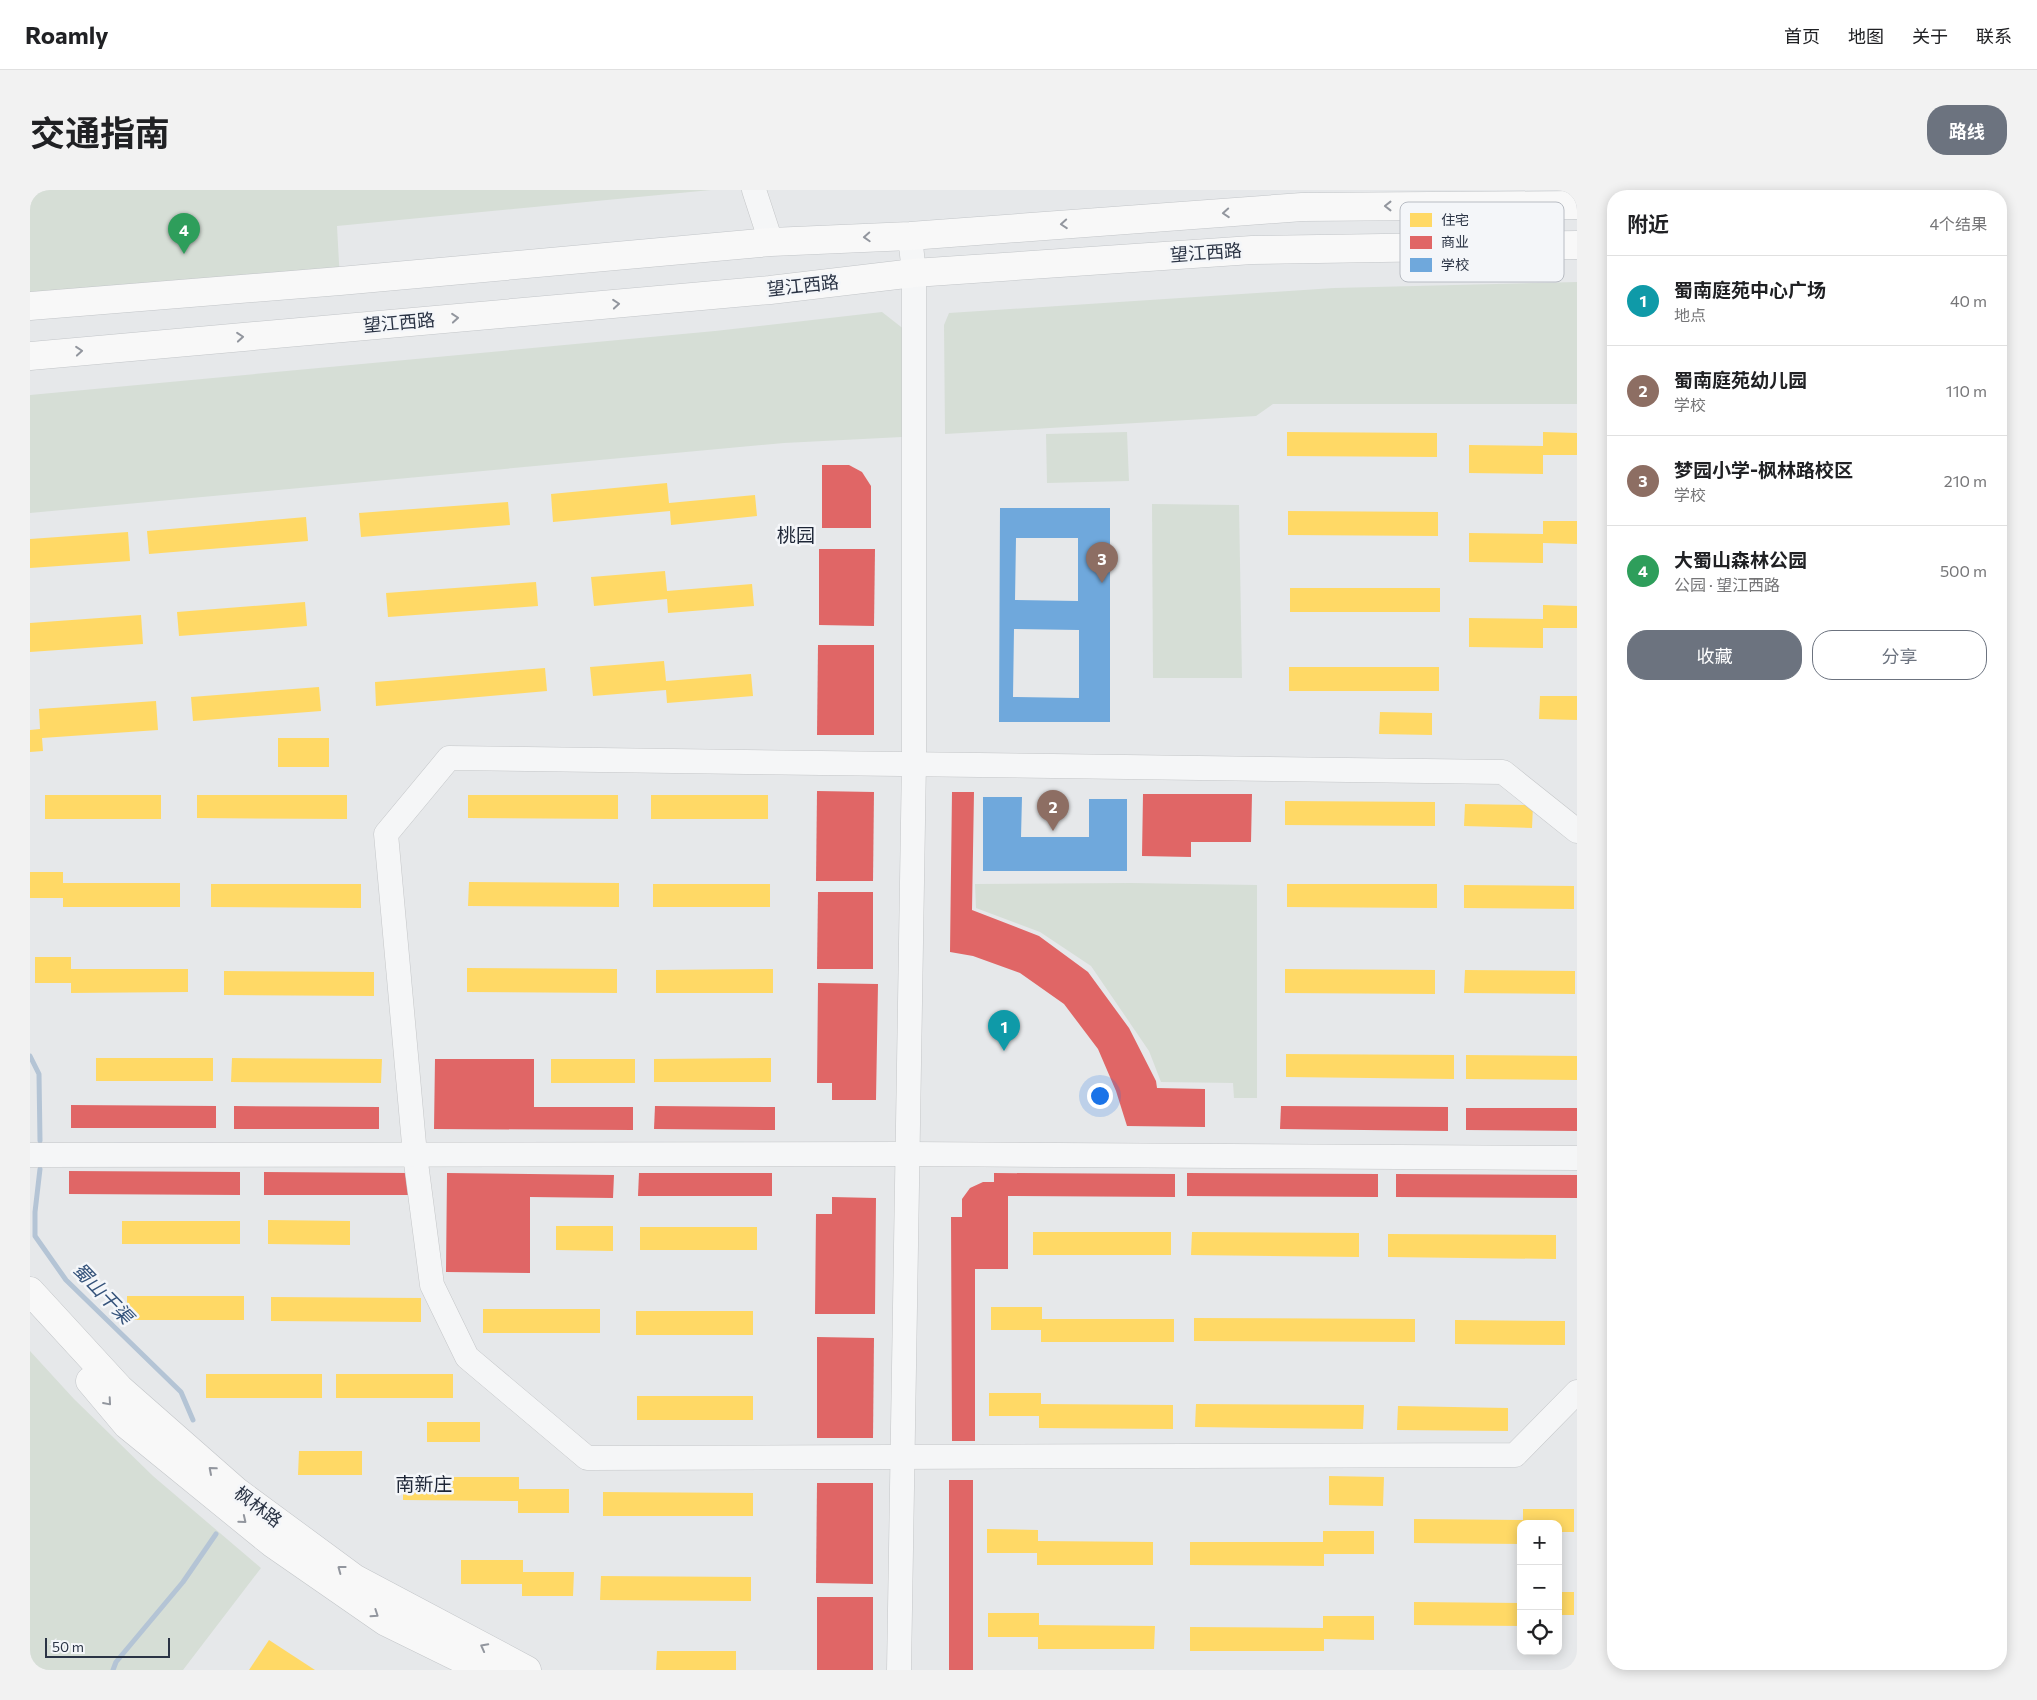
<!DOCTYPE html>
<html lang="zh">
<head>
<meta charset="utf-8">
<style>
	body { margin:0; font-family:Commissioner,"Noto Sans SC",sans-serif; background:#f2f2f2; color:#202124 }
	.controls { position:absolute; right:15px; bottom:15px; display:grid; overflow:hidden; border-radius:10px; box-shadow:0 2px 12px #0003 }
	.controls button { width:45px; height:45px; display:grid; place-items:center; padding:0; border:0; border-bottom:1px solid #e0e0e0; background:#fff; color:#202124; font:25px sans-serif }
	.scale { position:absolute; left:15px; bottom:12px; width:125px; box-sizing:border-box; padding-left:5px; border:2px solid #2b3445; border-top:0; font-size:14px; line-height:18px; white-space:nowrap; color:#2b3445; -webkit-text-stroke:4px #f4f6f9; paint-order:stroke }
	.you { position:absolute; left:1069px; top:905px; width:18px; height:18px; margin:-12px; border:4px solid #fff; border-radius:50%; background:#1a73e8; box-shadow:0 0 0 8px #1a73e833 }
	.badge { display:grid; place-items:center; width:32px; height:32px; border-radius:50%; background:#6c737f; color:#fff; font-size:16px; font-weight:700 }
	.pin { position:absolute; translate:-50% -41px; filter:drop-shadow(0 1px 2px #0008) }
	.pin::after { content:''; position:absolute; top:26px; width:18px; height:15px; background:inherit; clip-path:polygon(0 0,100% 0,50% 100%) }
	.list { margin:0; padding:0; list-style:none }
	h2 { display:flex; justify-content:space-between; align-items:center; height:65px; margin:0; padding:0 20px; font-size:21px }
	h2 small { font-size:16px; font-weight:400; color:#757577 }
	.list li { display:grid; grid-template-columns:32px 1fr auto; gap:15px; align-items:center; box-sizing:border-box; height:90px; padding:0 20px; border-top:1px solid #e0e0e0 }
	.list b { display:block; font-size:19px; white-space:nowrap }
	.list p { margin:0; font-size:16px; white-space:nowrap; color:#757577 }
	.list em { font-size:16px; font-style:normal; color:#757577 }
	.actions { display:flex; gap:10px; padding:15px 20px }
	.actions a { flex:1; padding:11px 0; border:1px solid #6c737f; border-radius:20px; text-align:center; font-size:18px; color:#6c737f }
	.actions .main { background:#6c737f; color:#fff }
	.icon { flex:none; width:28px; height:28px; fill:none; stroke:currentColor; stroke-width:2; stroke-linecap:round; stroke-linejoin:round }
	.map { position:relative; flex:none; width:1547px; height:1480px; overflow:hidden; border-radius:20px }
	header { display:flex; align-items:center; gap:30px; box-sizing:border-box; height:70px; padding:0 25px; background:#fff; border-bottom:1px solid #e0e0e0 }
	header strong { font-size:24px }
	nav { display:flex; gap:28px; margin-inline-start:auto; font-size:18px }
	.intro { display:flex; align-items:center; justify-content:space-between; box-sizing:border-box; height:120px; padding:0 30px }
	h1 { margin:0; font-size:35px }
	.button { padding:12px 22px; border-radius:20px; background:#6c737f; color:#fff; font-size:18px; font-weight:700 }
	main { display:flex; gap:30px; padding:0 30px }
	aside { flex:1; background:#fff; border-radius:20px; box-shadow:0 2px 12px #0003 }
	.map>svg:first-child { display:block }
	.green { fill:#d6ded6 }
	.homes { fill:#ffd966 }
	.shops { fill:#e06666 }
	.schools { fill:#6fa8dc; fill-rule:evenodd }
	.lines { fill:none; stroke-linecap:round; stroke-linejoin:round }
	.stream { stroke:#b4c4d5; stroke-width:5 }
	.minor-casing { stroke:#c4c6c8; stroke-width:25 }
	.major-casing { stroke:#c2c5c8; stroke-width:29 }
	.minor { stroke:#f5f6f7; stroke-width:24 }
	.major { stroke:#f8f8f8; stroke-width:28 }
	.oneway { stroke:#92969e }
	.labels { text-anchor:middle; stroke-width:5; stroke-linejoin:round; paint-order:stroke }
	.street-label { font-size:18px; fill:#2b3445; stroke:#f4f6f9 }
	.neighbourhood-label { font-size:19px; fill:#1d2536; stroke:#f4f6f9 }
	.water-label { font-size:19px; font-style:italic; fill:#34527a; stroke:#f4f6f9 }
	.key { fill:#f4f6f9; stroke:#b8bcc3; stroke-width:1 }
	.key-label { font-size:14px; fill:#2b3445 }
</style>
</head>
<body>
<header>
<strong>Roamly</strong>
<nav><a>首页</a><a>地图</a><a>关于</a><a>联系</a></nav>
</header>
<div class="intro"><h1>交通指南</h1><a class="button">路线</a></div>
<main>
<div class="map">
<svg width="1547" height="1480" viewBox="0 0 1547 1480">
	<rect width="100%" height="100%" fill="#e6e8ea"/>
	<g class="green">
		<polygon points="0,0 681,0 307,36 310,91 0,116"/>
		<polygon points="1547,92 1547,214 1243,214 1226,226 915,244 914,135 919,123 1304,98"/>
		<polygon points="852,122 875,140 872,247 754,253 0,323 0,205 685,141"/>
		<polygon points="1097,242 1099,291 1017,293 1016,244"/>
		<polygon points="1122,314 1209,315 1212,488 1123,488"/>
		<polygon points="1101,693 1227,695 1227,908 1204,908 1203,893 1131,892 1119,861 1061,776 1010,742 946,718 945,694"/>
		<polygon points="0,1161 44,1209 123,1286 231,1378 153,1480 0,1480"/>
	</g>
	<g class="homes">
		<polygon points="1257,242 1407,243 1407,267 1257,266"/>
		<polygon points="1513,242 1547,243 1547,265 1513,265 1513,284 1439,283 1439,255 1513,256"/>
		<polygon points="637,293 639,313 725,305 727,326 641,335 640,321 523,332 521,304"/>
		<polygon points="478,312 480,335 331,347 329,323"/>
		<polygon points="1258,321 1408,322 1408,346 1258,345"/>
		<polygon points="276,327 278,351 119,364 117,341"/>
		<polygon points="1513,331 1547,331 1547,354 1513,353 1513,373 1439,372 1439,343 1513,344"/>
		<polygon points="98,342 100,371 0,378 0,349"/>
		<polygon points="635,381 637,401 722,394 724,416 638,423 637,409 564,416 561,387"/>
		<polygon points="506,392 508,416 358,427 356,403"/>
		<rect x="1260" y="398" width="150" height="24"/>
		<polygon points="275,412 277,436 149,446 147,422"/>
		<polygon points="1513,415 1547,416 1547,438 1513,438 1513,458 1439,457 1439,428 1513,429"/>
		<polygon points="111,425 113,454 0,462 0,433"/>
		<polygon points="634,471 636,491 721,484 723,506 637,513 636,500 563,506 560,477"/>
		<rect x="1259" y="477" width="150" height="24"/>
		<polygon points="515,478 517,501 346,516 345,492"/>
		<polygon points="289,497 291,521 163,531 161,507"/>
		<polygon points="1510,506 1547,506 1547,530 1509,529"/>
		<polygon points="126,511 128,540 12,548 13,561 0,562 0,540 10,539 9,519"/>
		<polygon points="1350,522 1402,523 1402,545 1349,544"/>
		<rect x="248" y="548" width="51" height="29"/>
		<rect x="15" y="605" width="116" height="24"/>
		<polygon points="167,605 317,605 317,629 167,628"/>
		<polygon points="438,605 588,605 588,629 438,628"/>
		<rect x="621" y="605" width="117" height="24"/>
		<polygon points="1255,611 1405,612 1405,636 1255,635"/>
		<polygon points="1435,614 1503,615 1502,638 1434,636"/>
		<polygon points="0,682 33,682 33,693 150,693 150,717 33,717 33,708 0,708"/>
		<polygon points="439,692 589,693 589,717 438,716"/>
		<polygon points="181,694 331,694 331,718 181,717"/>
		<rect x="623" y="694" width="117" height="23"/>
		<polygon points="1257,694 1407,694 1407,718 1257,717"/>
		<polygon points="1434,695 1544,696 1544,719 1434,718"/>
		<polygon points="5,767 41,767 41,779 158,779 158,802 41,803 41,793 5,793"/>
		<polygon points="437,778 587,779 587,803 437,802"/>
		<polygon points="743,779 743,803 626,803 626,780"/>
		<polygon points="1255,779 1405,780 1405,804 1255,803"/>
		<polygon points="1435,780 1545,781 1545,804 1434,803"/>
		<polygon points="194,781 344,782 344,806 194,805"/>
		<polygon points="1256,864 1424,865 1424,889 1256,887"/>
		<polygon points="1436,865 1547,866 1547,890 1436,889"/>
		<rect x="66" y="868" width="117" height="23"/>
		<polygon points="202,868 352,869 351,893 201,892"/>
		<polygon points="741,868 741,892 624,892 624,869"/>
		<rect x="521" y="869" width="84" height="24"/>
		<polygon points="238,1030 320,1031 320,1055 238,1054"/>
		<rect x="92" y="1031" width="118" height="23"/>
		<polygon points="526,1036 583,1036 583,1061 526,1060"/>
		<rect x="610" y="1037" width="117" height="23"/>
		<rect x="1003" y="1042" width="138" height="23"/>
		<polygon points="1162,1042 1329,1043 1329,1067 1161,1065"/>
		<polygon points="1358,1044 1526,1045 1526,1069 1358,1067"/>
		<rect x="97" y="1106" width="117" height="24"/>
		<polygon points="241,1107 391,1108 391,1132 241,1131"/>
		<polygon points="961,1117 1012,1117 1012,1129 1144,1129 1144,1152 1011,1152 1011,1140 961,1140"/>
		<rect x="453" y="1119" width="117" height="24"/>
		<rect x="606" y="1121" width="117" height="24"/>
		<polygon points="1164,1128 1385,1129 1385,1152 1164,1151"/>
		<polygon points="1425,1130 1535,1131 1535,1155 1425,1154"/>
		<rect x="176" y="1184" width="116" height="24"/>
		<rect x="306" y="1184" width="117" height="24"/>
		<polygon points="959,1203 1011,1203 1011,1214 1143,1215 1143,1239 1009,1238 1009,1226 959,1226"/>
		<rect x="607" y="1206" width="116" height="24"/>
		<polygon points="1166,1214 1334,1215 1333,1239 1165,1237"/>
		<polygon points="1368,1216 1478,1218 1478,1241 1367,1240"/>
		<rect x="397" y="1232" width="53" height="20"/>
		<polygon points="269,1261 332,1261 332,1285 268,1285"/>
		<polygon points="1299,1286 1354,1287 1353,1316 1299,1315"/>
		<polygon points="373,1287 489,1287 489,1299 539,1299 539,1323 488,1323 488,1311 373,1310"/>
		<polygon points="573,1302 723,1303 723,1326 573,1326"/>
		<polygon points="1493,1319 1544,1319 1544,1342 1528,1342 1528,1334 1491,1334 1491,1354 1384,1353 1384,1329 1493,1330"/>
		<polygon points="957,1339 1008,1340 1008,1351 1123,1352 1123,1375 1007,1375 1007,1363 957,1363"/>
		<polygon points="1293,1341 1344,1341 1344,1364 1294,1364 1294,1376 1160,1375 1160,1352 1293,1352"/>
		<polygon points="431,1370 493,1370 493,1382 544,1382 543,1406 492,1406 492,1394 431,1394"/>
		<polygon points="571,1386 721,1387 721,1411 570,1410"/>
		<rect x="1528" y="1402" width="16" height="23"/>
		<polygon points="1384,1412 1491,1413 1491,1436 1384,1435"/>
		<polygon points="958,1423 1009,1423 1009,1435 1125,1436 1124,1459 1008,1459 1008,1447 958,1447"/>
		<polygon points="1293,1426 1344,1426 1344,1450 1294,1449 1294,1461 1160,1461 1160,1437 1293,1438"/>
		<polygon points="239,1450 285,1480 219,1480"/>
		<polygon points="627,1461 706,1461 706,1480 626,1480"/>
	</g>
	<g class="shops">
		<polygon points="792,275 819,275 832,282 841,296 841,338 792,338"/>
		<polygon points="789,359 845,359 844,436 789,435"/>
		<polygon points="788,455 844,455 844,545 787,545"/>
		<polygon points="787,601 844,602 843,691 786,691"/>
		<polygon points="922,602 944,602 942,720 1009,746 1058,782 1099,838 1126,891 1127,898 1175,899 1175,937 1097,936 1086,901 1068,859 1034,814 990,783 943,766 920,762"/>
		<polygon points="1113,604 1222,604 1221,652 1161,652 1161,667 1112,666"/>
		<polygon points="788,702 843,702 843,779 787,779"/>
		<polygon points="788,793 848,794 846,910 802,910 802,893 787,893"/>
		<polygon points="405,869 504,869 504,917 603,917 603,940 404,939"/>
		<polygon points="41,915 186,916 186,938 41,938"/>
		<polygon points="204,916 349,917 349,939 204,939"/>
		<polygon points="625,916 745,917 745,940 624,939"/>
		<polygon points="1251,916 1418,917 1418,941 1250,939"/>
		<polygon points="1436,918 1547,918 1547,941 1436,940"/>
		<polygon points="39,981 210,982 210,1005 39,1004"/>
		<polygon points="234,982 379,983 379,1005 234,1005"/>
		<polygon points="417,983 584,985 583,1008 500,1007 500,1083 416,1082"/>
		<polygon points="609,983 742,983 742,1006 608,1006"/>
		<polygon points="964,983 1145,984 1145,1007 978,1006 978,1079 945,1079 945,1251 922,1251 921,1027 932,1027 932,1009 940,998 953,992 964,992"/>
		<polygon points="1157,983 1348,984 1348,1007 1157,1006"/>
		<polygon points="1366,984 1547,985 1547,1008 1366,1007"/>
		<polygon points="802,1007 846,1008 845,1124 785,1124 786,1024 802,1024"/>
		<polygon points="787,1147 844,1148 843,1248 787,1248"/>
		<rect x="919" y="1290" width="24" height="190"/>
		<polygon points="787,1293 843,1293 843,1394 786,1393"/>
		<rect x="787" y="1407" width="56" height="73"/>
	</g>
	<g class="schools">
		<path d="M970,318H1080V532H969ZM986,348H1048V411L985,410ZM984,439L1049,440V508L983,507Z"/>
		<polygon points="953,607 992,607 991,647 1059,647 1059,609 1097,609 1097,681 953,681"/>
	</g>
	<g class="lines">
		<g class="stream">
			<polyline points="0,866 9,884 10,951"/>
			<polyline points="10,979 5,1022 5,1046 36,1090 151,1202 163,1230"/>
			<polyline points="83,1480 86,1472 153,1392 186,1344"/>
		</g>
		<g class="minor-casing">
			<g id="minor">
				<polyline points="724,0 741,52"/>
				<polyline points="1547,641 1473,582 419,568 356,644 385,965 402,1095 437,1167 557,1268 1485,1265 1547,1202"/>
				<polyline points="0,965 879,964 1547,968"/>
				<polyline points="869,1480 884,571 884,83 880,46"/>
			</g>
		</g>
		<g class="major-casing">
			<g id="major">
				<polyline points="0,116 310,91 741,52 880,46 1272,17 1547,15"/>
				<polyline points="0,166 740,100 884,83 1222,60 1547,55"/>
				<polyline points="0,1101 90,1199 206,1301 324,1388 497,1480"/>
				<polyline points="60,1191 97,1235 242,1353 356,1432 454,1480"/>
			</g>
		</g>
		<use href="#minor" class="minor"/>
		<use href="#major" class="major"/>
	</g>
	<defs><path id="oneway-chevron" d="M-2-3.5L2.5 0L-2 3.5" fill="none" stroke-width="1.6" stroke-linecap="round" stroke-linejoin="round" transform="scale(1.25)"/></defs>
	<g class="oneway">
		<use href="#oneway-chevron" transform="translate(1358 16) rotate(180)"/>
		<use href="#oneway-chevron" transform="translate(1196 23) rotate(176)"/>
		<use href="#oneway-chevron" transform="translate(1034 34) rotate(176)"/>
		<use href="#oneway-chevron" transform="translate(837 47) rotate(177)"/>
		<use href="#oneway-chevron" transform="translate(586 114) rotate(-5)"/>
		<use href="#oneway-chevron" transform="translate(425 128) rotate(-5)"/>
		<use href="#oneway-chevron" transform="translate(210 147) rotate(-5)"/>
		<use href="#oneway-chevron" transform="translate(49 161) rotate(-5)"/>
		<use href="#oneway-chevron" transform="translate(78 1212) rotate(49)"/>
		<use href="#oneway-chevron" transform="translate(182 1280) rotate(-139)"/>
		<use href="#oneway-chevron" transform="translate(213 1330) rotate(39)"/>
		<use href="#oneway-chevron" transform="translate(311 1379) rotate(-143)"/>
		<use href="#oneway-chevron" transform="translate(345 1424) rotate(34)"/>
		<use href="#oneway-chevron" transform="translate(454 1457) rotate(-152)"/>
	</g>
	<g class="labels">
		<g class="street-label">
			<text transform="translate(1176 63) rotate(-4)" y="6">望江西路</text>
			<text transform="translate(773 96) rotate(-6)" y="6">望江西路</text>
			<text transform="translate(369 133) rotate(-5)" y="6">望江西路</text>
			<text transform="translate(228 1317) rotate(37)" y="6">枫林路</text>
		</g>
		<g class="neighbourhood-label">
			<text x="766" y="352">桃园</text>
			<text x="394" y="1301">南新庄</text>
		</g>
		<g class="water-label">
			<text transform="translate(73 1103) rotate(46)" y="7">蜀山干渠</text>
		</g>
	</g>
	<rect x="1370" y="12" width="164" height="80" rx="8" class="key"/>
	<rect x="1380" y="23" width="22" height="14" fill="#ffd966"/>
	<rect x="1380" y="46" width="22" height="13" fill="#e06666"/>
	<rect x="1380" y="68" width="22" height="14" fill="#6fa8dc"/>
	<g class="key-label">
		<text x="1411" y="35">住宅</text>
		<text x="1411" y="57">商业</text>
		<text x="1411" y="80">学校</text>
	</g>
</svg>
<div class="controls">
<button>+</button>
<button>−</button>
<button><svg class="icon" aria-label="locate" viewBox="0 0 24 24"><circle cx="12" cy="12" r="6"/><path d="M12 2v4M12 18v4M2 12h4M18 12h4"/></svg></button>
</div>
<div class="scale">50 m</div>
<div class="you"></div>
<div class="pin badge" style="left:974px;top:861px;background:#0f9aa8">1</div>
<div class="pin badge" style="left:1023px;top:641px;background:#8d6e63">2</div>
<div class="pin badge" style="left:1072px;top:393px;background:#8d6e63">3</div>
<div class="pin badge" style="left:154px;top:64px;background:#2e9e5b">4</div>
</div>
<aside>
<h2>附近<small>4个结果</small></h2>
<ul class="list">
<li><span class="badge" style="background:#0f9aa8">1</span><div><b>蜀南庭苑中心广场</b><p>地点</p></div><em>40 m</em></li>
<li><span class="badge" style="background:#8d6e63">2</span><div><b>蜀南庭苑幼儿园</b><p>学校</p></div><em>110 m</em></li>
<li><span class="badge" style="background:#8d6e63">3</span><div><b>梦园小学-枫林路校区</b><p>学校</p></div><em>210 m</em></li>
<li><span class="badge" style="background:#2e9e5b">4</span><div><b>大蜀山森林公园</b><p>公园 · 望江西路</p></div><em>500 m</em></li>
</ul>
<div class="actions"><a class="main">收藏</a><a>分享</a></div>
</aside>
</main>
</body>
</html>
